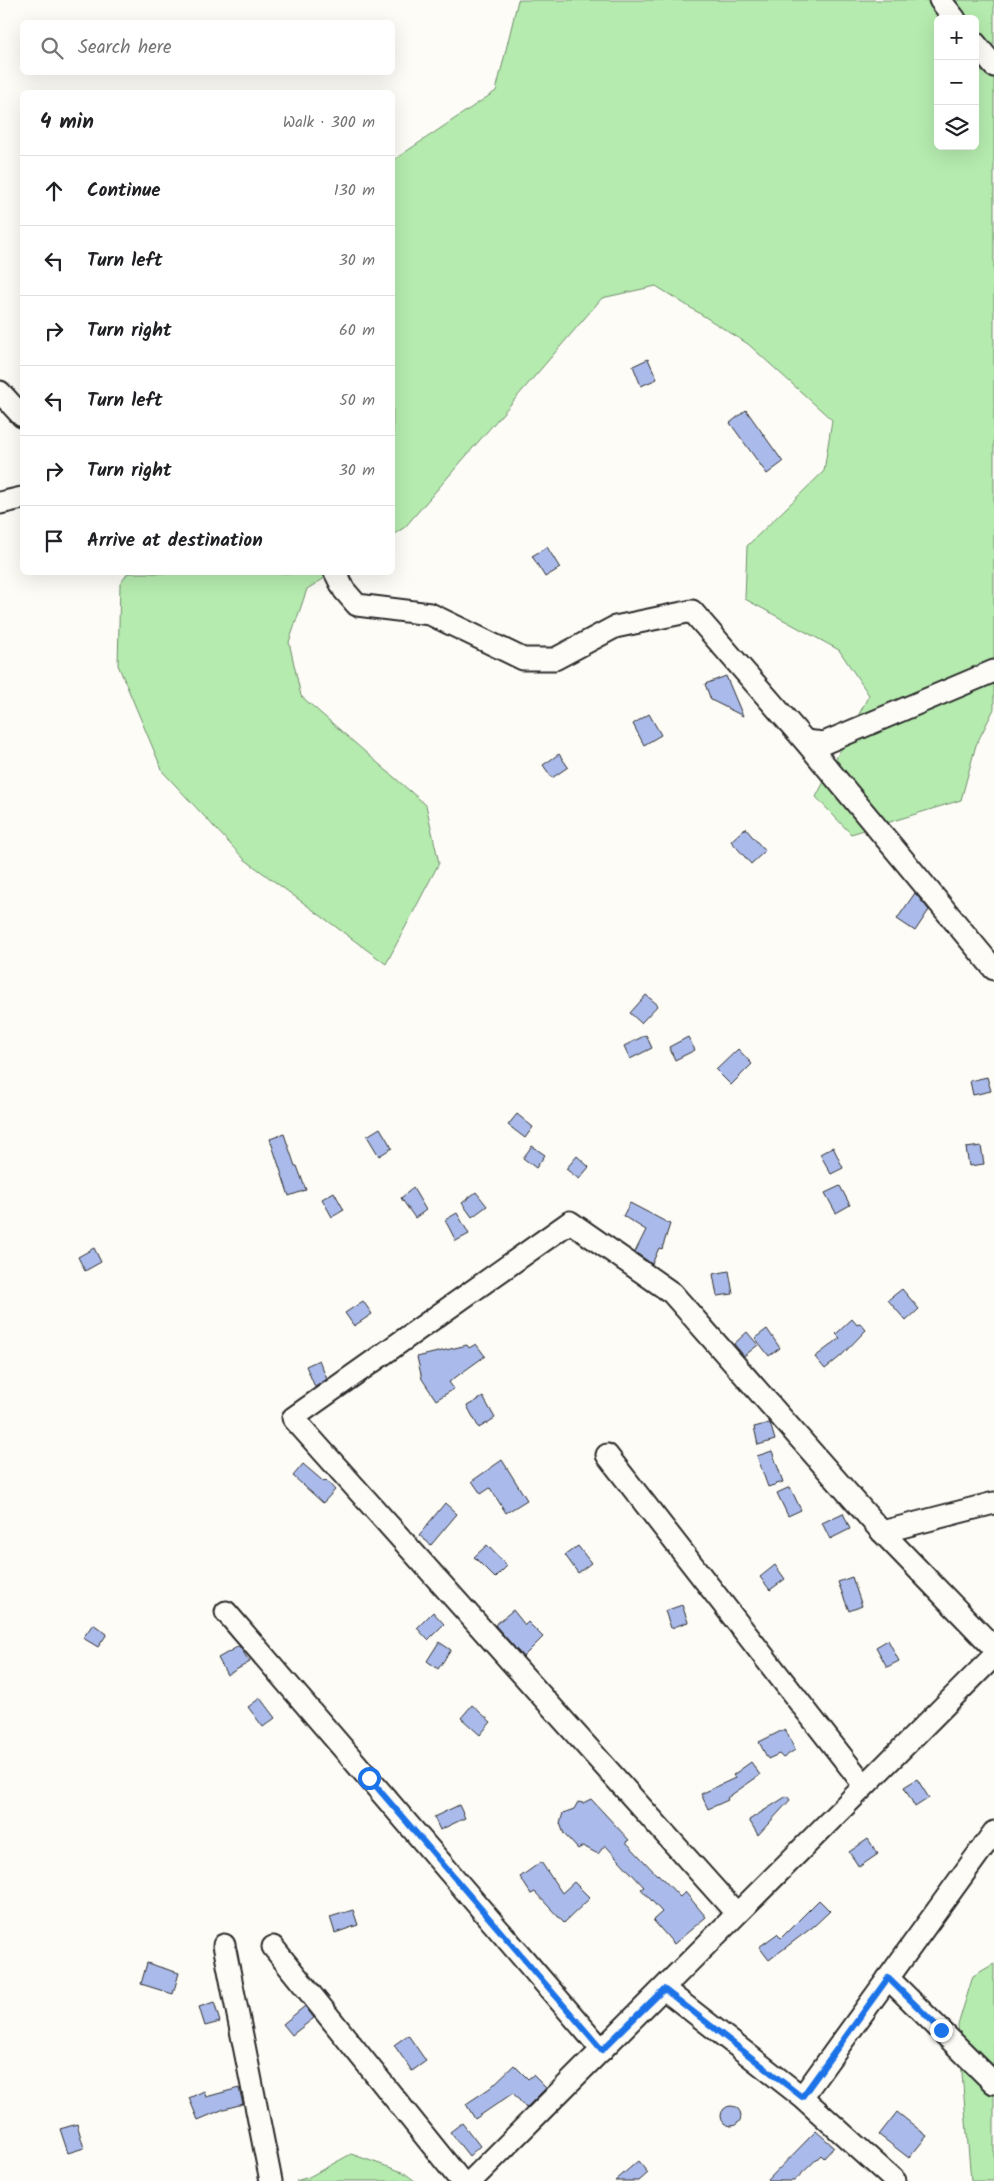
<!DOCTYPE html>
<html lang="en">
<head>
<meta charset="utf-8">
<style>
	body { margin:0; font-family:Kalam,sans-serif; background:#f2f2f2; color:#202124 }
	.controls { position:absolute; right:15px; top:15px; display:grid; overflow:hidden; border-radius:8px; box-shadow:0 5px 20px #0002 }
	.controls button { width:45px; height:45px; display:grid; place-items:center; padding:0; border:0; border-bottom:1px solid #e0e0e0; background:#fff; color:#202124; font:25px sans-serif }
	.stop { position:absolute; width:15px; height:15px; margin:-11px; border:4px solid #1a73e8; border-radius:50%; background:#fff }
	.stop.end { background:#1a73e8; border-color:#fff; box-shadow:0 1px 5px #0008 }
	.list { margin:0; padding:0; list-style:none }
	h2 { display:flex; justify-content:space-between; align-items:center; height:65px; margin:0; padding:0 20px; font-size:21px }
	h2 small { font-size:16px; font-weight:400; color:#757577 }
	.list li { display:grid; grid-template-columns:32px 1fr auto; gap:15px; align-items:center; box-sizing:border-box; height:70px; padding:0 20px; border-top:1px solid #e0e0e0 }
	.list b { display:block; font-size:19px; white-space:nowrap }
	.list em { font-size:16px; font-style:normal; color:#757577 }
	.icon { flex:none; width:28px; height:28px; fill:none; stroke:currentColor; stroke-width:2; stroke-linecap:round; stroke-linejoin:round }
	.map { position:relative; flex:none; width:994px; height:2181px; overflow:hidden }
	.search { position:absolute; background:#fff; box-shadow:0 5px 20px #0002; left:20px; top:20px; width:375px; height:55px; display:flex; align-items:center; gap:12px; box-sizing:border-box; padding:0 18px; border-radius:8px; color:#757577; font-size:19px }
	.panel { position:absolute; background:#fff; box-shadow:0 5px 20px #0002; left:20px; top:90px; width:375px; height:485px; border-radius:8px }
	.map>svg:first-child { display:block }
	.green { fill:#b5ebae; stroke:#708b6c; fill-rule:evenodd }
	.building { fill:#aabbeb; stroke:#2b2b2b }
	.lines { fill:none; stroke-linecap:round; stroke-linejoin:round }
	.minor-casing { stroke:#2b2b2b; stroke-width:25 }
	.minor { stroke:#fdfcf7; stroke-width:21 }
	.route { stroke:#1a73e8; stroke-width:6 }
</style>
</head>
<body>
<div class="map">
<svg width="994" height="2181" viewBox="0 0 994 2181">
	<rect width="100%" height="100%" fill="#fdfcf7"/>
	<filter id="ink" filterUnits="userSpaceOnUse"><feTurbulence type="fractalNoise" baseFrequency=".02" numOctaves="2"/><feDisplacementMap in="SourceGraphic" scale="10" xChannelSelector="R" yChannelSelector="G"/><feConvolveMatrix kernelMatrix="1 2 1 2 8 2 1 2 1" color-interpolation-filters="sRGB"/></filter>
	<g filter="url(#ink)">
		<g class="green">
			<path d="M518,0H994V709L976,745L961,800L851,834L816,797L869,695L839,650L745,599L747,546L824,471L832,420L748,344L656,286L602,298L405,527L393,535L392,161L496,91ZM938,19H975V146H938Z"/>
			<polygon points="128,573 333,573 307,589 289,642 301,696 426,805 439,863 386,964 244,859 163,772 118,665 120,584"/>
			<polygon points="994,1964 994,2181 971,2181 958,2025 973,1976"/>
			<polygon points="351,2154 403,2172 415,2181 296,2181 309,2177"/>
		</g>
		<g class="building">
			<polygon points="648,359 657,379 641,386 633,366"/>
			<polygon points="746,410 783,462 767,474 730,423"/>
			<polygon points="547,547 560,568 545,577 532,556"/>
			<polygon points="726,676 743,716 711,700 705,684"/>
			<polygon points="649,714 661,735 644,745 633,724"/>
			<polygon points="559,754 568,767 552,778 543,765"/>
			<polygon points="745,828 765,851 751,864 731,841"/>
			<polygon points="915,893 929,910 915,931 897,919"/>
			<polygon points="646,995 658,1005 641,1023 630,1013"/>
			<polygon points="646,1035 652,1048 630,1059 624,1046"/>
			<polygon points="688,1037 695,1050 675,1060 669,1047"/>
			<polygon points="738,1049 752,1064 731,1085 716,1070"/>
			<polygon points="987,1077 991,1091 973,1095 970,1081"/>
			<polygon points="517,1114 533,1127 525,1138 508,1125"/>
			<polygon points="380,1128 392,1148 379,1156 367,1136"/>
			<polygon points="284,1134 295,1166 297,1166 306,1190 289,1196 270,1139"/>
			<polygon points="532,1146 545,1155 536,1168 523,1158"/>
			<polygon points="981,1146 984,1164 969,1166 966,1148"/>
			<polygon points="833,1147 843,1168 831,1174 820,1154"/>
			<polygon points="577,1156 589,1167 579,1179 566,1169"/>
			<polygon points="840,1186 850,1205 836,1213 825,1193"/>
			<polygon points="413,1188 426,1210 415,1218 401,1198"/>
			<polygon points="334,1192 344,1210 332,1217 322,1199"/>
			<polygon points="476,1192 487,1206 472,1217 462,1203"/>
			<polygon points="630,1203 670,1224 662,1249 659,1248 652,1264 635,1252 646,1230 623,1216"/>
			<polygon points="457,1213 469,1234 456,1241 445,1220"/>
			<polygon points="94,1248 101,1262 85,1271 78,1257"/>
			<polygon points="729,1271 733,1294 717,1296 713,1274"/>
			<polygon points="902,1289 919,1309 906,1321 888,1300"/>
			<polygon points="363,1301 372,1314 354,1326 345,1313"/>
			<polygon points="852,1319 857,1325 860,1323 866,1330 841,1356 825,1369 815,1357 840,1338 836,1334"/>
			<polygon points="767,1329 780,1348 769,1356 755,1338"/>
			<polygon points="747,1332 758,1345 744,1356 734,1344"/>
			<polygon points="476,1344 485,1356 449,1382 454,1389 436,1400 422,1379 417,1357 467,1345 469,1348"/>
			<polygon points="319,1360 327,1379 315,1387 306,1366"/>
			<polygon points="483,1397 495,1418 479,1428 467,1406"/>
			<polygon points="770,1423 775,1440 758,1445 754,1427"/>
			<polygon points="772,1451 783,1482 768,1487 757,1456"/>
			<polygon points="502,1460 527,1500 506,1513 490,1488 481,1494 472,1481"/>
			<polygon points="303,1464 324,1482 326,1480 335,1490 323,1503 293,1476"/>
			<polygon points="790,1487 801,1510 788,1516 777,1493"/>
			<polygon points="445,1503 457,1514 431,1545 419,1535"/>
			<polygon points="843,1513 850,1529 830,1539 822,1523"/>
			<polygon points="487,1545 507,1566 495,1578 474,1557"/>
			<polygon points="578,1546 591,1563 578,1573 565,1555"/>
			<polygon points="775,1565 785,1579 770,1590 760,1577"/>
			<polygon points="852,1577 862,1606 849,1611 838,1582"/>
			<polygon points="682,1605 688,1622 671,1628 665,1611"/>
			<polygon points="513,1610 525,1625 528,1622 543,1637 523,1657 495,1625"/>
			<polygon points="433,1612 444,1624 428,1640 417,1628"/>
			<polygon points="93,1624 107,1634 98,1647 83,1638"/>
			<polygon points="888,1640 899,1661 887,1667 876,1647"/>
			<polygon points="439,1642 451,1650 438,1669 427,1661"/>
			<polygon points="239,1646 250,1662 227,1675 218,1658"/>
			<polygon points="260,1698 275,1718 263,1727 248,1707"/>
			<polygon points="472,1705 491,1722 480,1735 461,1718"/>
			<polygon points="785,1729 795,1750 783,1758 779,1754 768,1759 759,1742"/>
			<polygon points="751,1762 760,1775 727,1798 728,1800 708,1809 701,1794 735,1778 733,1775"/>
			<polygon points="917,1779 929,1798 915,1807 904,1787"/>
			<polygon points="787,1796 790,1800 758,1835 749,1820"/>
			<polygon points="591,1799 629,1840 626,1842 657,1875 658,1874 680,1897 685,1892 706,1917 674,1944 653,1920 662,1912 641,1889 644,1887 605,1845 598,1854 583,1846 578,1849 564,1834 560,1823 563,1813 574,1809 578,1802 583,1803"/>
			<polygon points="459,1805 465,1818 440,1830 434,1817"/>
			<polygon points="868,1839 878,1854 859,1867 849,1852"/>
			<polygon points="541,1862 562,1893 574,1882 590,1898 564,1923 535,1892 531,1894 520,1877"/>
			<polygon points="819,1900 830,1911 814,1926 769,1960 759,1947 777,1934 781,1938"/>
			<polygon points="353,1910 358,1925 335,1933 330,1917"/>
			<polygon points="147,1963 179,1973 173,1994 141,1984"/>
			<polygon points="214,2002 220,2022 205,2026 199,2007"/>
			<polygon points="305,2006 314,2018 292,2035 283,2024"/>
			<polygon points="408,2035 426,2061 412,2071 394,2045"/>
			<polygon points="514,2065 528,2079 533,2075 546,2088 526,2108 513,2093 475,2119 466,2104 490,2088"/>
			<polygon points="239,2088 243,2104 224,2109 198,2120 189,2098 204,2091 206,2097"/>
			<circle cx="731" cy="2116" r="10"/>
			<polygon points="897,2112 927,2136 909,2158 879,2135"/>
			<polygon points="462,2123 480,2146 469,2156 450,2132"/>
			<polygon points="77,2124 84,2148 68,2153 60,2129"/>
			<polygon points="816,2131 834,2147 824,2158 821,2155 794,2181 767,2181"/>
			<polygon points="638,2161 648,2173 639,2181 615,2181"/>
		</g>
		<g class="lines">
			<g class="minor-casing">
				<g id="minor">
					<polyline points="940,0 955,19"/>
					<polyline points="975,43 994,66"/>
					<polyline points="0,392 22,416"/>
					<polyline points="0,503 22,498"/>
					<polyline points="335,572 344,590 357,605 430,614 523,659 555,659 615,627 692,611 805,741 994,969"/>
					<polyline points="805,741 824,743 994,671"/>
					<polyline points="607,1455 864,1785"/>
					<polyline points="882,1532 994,1503"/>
					<polyline points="226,1612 602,2050"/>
					<polyline points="736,1913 293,1418 570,1222 672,1293 882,1532 994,1648"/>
					<polyline points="224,1945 271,2181"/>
					<polyline points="273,1947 461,2181"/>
					<polyline points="888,1978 994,2083"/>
					<polyline points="664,1989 802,2097 895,2181"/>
					<polyline points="802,2097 994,1832"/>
					<path d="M471,2181C646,2007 819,1831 994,1656"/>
				</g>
			</g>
			<use href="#minor" class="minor"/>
		</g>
	</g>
	<g class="lines" filter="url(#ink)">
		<polyline class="route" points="369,1778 602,2050 664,1989 802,2097 888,1978 941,2030"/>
	</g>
</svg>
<div class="controls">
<button>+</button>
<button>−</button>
<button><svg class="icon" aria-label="layers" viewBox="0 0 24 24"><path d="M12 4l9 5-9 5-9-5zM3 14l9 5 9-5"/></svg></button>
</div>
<div class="stop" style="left:369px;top:1778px"></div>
<div class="stop end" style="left:941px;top:2030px"></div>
<div class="search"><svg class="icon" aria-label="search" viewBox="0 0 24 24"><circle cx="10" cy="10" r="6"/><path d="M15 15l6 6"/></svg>Search here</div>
<section class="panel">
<h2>4 min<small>Walk · 300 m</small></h2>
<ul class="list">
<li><svg class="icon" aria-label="ahead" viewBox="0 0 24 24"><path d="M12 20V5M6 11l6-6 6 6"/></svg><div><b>Continue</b></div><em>130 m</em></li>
<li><svg class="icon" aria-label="left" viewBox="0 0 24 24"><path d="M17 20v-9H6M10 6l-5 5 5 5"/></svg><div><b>Turn left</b></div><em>30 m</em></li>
<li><svg class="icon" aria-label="right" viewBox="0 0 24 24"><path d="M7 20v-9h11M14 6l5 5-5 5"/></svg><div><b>Turn right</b></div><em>60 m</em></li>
<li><svg class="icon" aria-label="left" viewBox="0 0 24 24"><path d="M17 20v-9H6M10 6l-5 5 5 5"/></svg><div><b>Turn left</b></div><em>50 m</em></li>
<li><svg class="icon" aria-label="right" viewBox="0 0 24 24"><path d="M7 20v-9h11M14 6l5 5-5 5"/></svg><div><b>Turn right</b></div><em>30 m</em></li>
<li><svg class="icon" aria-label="arrive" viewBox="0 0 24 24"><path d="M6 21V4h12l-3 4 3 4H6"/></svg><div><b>Arrive at destination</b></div></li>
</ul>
</section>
</div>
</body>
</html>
